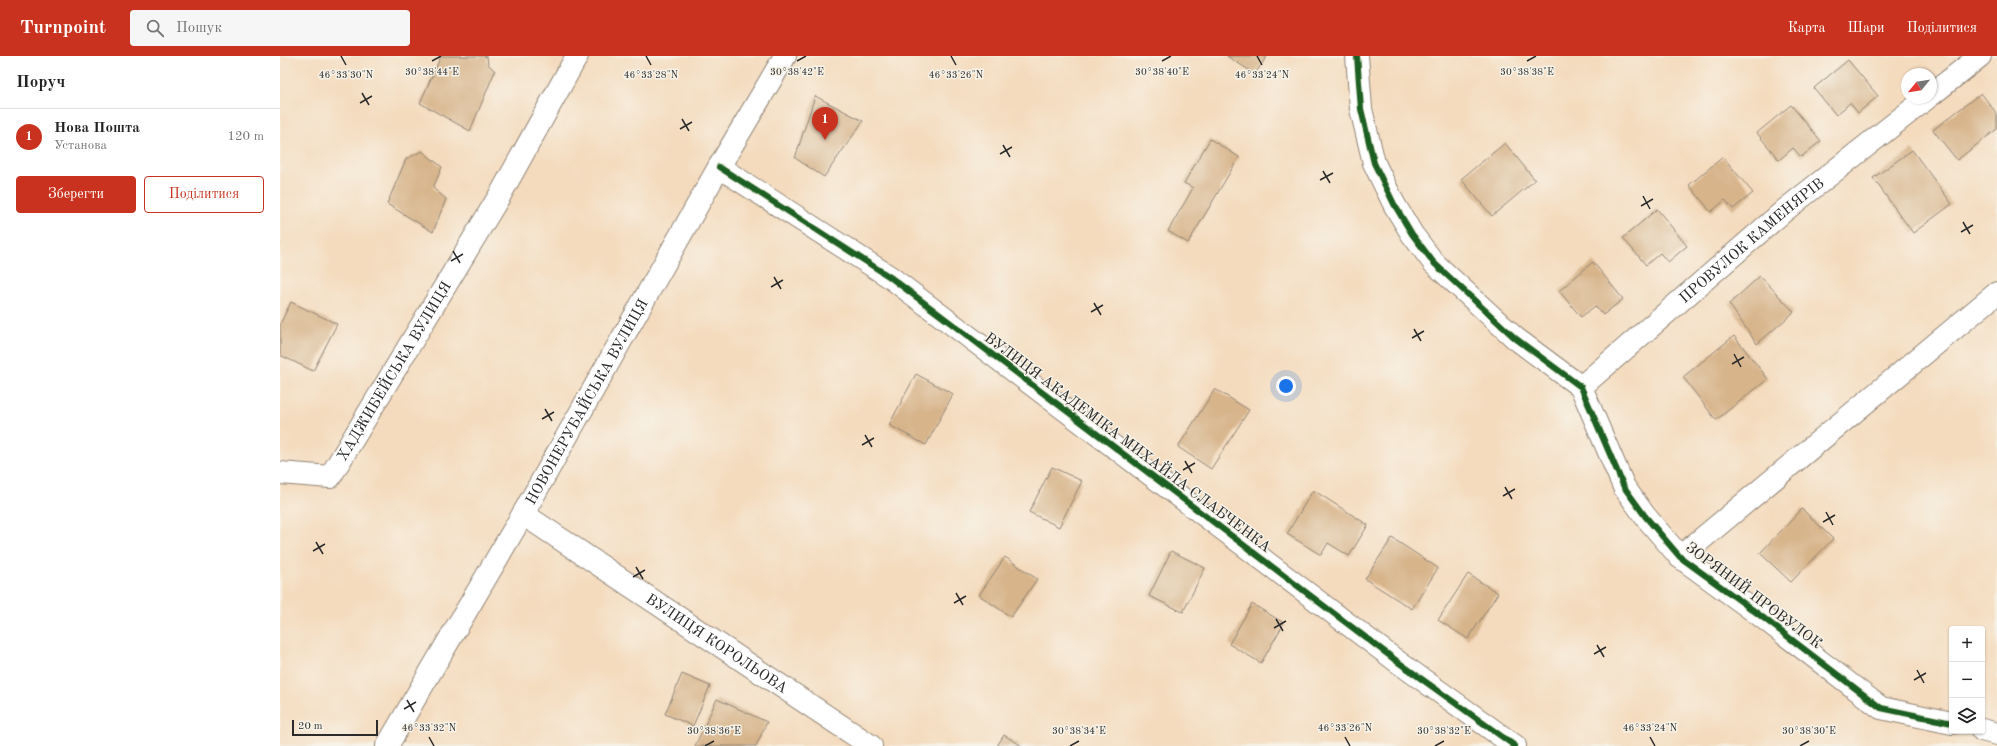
<!DOCTYPE html>
<html lang="uk">
<head>
<meta charset="utf-8">
<style>
	body { margin:0; font-family:"Old Standard TT",serif; background:#f6f6f6; color:#222 }
	.controls { position:absolute; right:12px; bottom:12px; display:grid; overflow:hidden; border-radius:4px; box-shadow:0 1px 3px #0004 }
	.controls button { width:36px; height:36px; display:grid; place-items:center; padding:0; border:0; border-bottom:1px solid #e0e0e0; background:#fff; color:#222; font:20px sans-serif }
	.compass { position:absolute; left:1621px; top:12px; width:36px; height:36px; border-radius:50%; background:#fff; box-shadow:0 1px 3px #0004; rotate:240deg }
	.scale { position:absolute; left:12px; bottom:10px; width:86px; box-sizing:border-box; padding-left:4px; border:2px solid #2b2b2b; border-top:0; font-size:11px; line-height:14px; white-space:nowrap; color:#2b2b2b; -webkit-text-stroke:3px #f7f3e8; paint-order:stroke }
	.you { position:absolute; left:1006px; top:330px; width:14px; height:14px; margin:-10px; border:3px solid #fff; border-radius:50%; background:#1a73e8; box-shadow:0 0 0 6px #1a73e833 }
	.badge { display:grid; place-items:center; width:26px; height:26px; border-radius:50%; background:#c8321e; color:#fff; font-size:13px; font-weight:700 }
	.pin { position:absolute; translate:-50% -33px; filter:drop-shadow(0 1px 2px #0008) }
	.pin::after { content:''; position:absolute; top:21px; width:14px; height:12px; background:inherit; clip-path:polygon(0 0,100% 0,50% 100%) }
	.list { margin:0; padding:0; list-style:none }
	h2 { display:flex; justify-content:space-between; align-items:center; height:52px; margin:0; padding:0 16px; font-size:17px }
	h2 small { font-size:13px; font-weight:400; color:#767676 }
	.list li { display:grid; grid-template-columns:26px 1fr auto; gap:12px; align-items:center; box-sizing:border-box; height:56px; padding:0 16px; border-top:1px solid #e0e0e0 }
	.list b { display:block; font-size:15px; white-space:nowrap }
	.list p { margin:0; font-size:13px; white-space:nowrap; color:#767676 }
	.list em { font-size:13px; font-style:normal; color:#767676 }
	.actions { display:flex; gap:8px; padding:12px 16px }
	.actions a { flex:1; padding:9px 0; border:1px solid #c8321e; border-radius:4px; text-align:center; font-size:14px; color:#c8321e }
	.actions .main { background:#c8321e; color:#fff }
	.icon { flex:none; width:22px; height:22px; fill:none; stroke:currentColor; stroke-width:2; stroke-linecap:round; stroke-linejoin:round }
	.map { position:relative; flex:none; width:1717px; height:690px; overflow:hidden }
	header { display:flex; align-items:center; gap:24px; box-sizing:border-box; height:56px; padding:0 20px; background:#c8321e; color:#fff }
	header strong { font-size:19px }
	nav { display:flex; gap:22px; margin-inline-start:auto; font-size:14px }
	.search { width:280px; height:36px; background:#f6f6f6; display:flex; align-items:center; gap:10px; box-sizing:border-box; padding:0 14px; border-radius:4px; color:#767676; font-size:15px }
	main { display:flex }
	aside { flex:1; background:#fff }
	.map>svg:first-child { display:block }
	.building { fill:#d7b48a }
	.lines { fill:none; stroke-linecap:round; stroke-linejoin:round }
	.minor-casing { stroke:#908374; stroke-width:24 }
	.minor { stroke:#fff; stroke-width:22 }
	.cycleway-casing { stroke:#f7f3e8; stroke-width:8 }
	.cycleway { stroke:#1b5e20; stroke-width:6 }
	.ticks { fill:none; stroke:#2b2b2b; stroke-width:1.5 }
	.labels { text-anchor:middle; stroke-width:3; stroke-linejoin:round; paint-order:stroke }
	.street-label { font-size:15px; fill:#2b2b2b; stroke:#f7f3e8 }
	.ticks-label { font-size:10px; text-anchor:middle; fill:#2b2b2b; stroke:#f7f3e8; stroke-width:3; stroke-linejoin:round; paint-order:stroke }
</style>
</head>
<body>
<header>
<strong>Turnpoint</strong>
<div class="search"><svg class="icon" aria-label="search" viewBox="0 0 24 24"><circle cx="10" cy="10" r="6"/><path d="M15 15l6 6"/></svg>Пошук</div>
<nav><a>Карта</a><a>Шари</a><a>Поділитися</a></nav>
</header>
<main>
<aside>
<h2>Поруч<small></small></h2>
<ul class="list">
<li><span class="badge">1</span><div><b>Нова Пошта</b><p>Установа</p></div><em>120 m</em></li>
</ul>
<div class="actions"><a class="main">Зберегти</a><a>Поділитися</a></div>
</aside>
<div class="map">
<svg width="1717" height="690" viewBox="0 0 1717 690">
	<rect width="100%" height="100%" fill="#f7f3e8"/>
	<filter id="ink" filterUnits="userSpaceOnUse"><feTurbulence type="fractalNoise" baseFrequency=".025" numOctaves="2"/><feDisplacementMap in="SourceGraphic" scale="8" xChannelSelector="R" yChannelSelector="G"/><feConvolveMatrix kernelMatrix="1 2 1 2 8 2 1 2 1" color-interpolation-filters="sRGB"/></filter>
	<filter id="wash" filterUnits="userSpaceOnUse"><feTurbulence type="fractalNoise" baseFrequency=".012" numOctaves="4" result="noise"/><feDisplacementMap in="SourceGraphic" scale="16" xChannelSelector="R" yChannelSelector="G"/><feGaussianBlur stdDeviation="0.9" result="paint"/><feColorMatrix in="noise" values="0 0 0 0 0 0 0 0 0 0 0 0 0 0 0 0 0 1.4 0 .05"/><feComposite in="paint" operator="in"/></filter>
	<g filter="url(#wash)">
		<rect width="100%" height="100%" fill="#f4dbbe"/>
		<g id="blocks">
			<g class="building">
				<polygon points="161,0 204,0 207,1 208,8 215,15 190,75 140,47"/>
				<polygon points="947,0 987,0 975,18"/>
				<polygon points="1568,4 1598,40 1578,57 1570,47 1556,59 1534,32"/>
				<polygon points="1701,37 1717,58 1717,73 1677,104 1653,74"/>
				<polygon points="535,40 583,65 544,121 515,102"/>
				<polygon points="1511,49 1541,85 1521,101 1513,92 1499,104 1477,77"/>
				<polygon points="930,83 959,101 908,187 888,175 913,132 904,127"/>
				<polygon points="1225,87 1255,124 1212,160 1181,123"/>
				<polygon points="1632,94 1672,148 1633,177 1593,122"/>
				<polygon points="142,95 162,111 153,132 166,143 153,176 107,148 126,103"/>
				<polygon points="1443,101 1473,137 1453,153 1445,144 1431,156 1409,129"/>
				<polygon points="1377,153 1407,190 1388,206 1380,197 1366,209 1343,182"/>
				<polygon points="1313,206 1343,243 1323,259 1315,250 1301,261 1279,235"/>
				<polygon points="1480,220 1514,256 1477,288 1449,248"/>
				<polygon points="11,246 57,268 33,315 0,299 0,268"/>
				<polygon points="1454,280 1488,323 1436,364 1403,321"/>
				<polygon points="636,318 673,338 646,389 609,369"/>
				<polygon points="935,333 969,354 931,413 898,391"/>
				<polygon points="772,411 802,425 779,471 749,456"/>
				<polygon points="1033,434 1088,469 1069,500 1048,487 1041,499 1007,478"/>
				<polygon points="1522,453 1553,483 1511,526 1480,497"/>
				<polygon points="1112,482 1158,512 1132,553 1085,523"/>
				<polygon points="891,495 925,512 903,556 869,540"/>
				<polygon points="725,501 757,523 731,561 699,539"/>
				<polygon points="1188,518 1218,537 1188,583 1158,564"/>
				<polygon points="972,548 1004,567 981,607 949,588"/>
				<polygon points="402,618 430,630 413,670 385,658"/>
				<polygon points="437,643 487,666 476,690 415,690"/>
				<polygon points="724,679 742,690 717,690"/>
			</g>
		</g>
	</g>
	<g filter="url(#ink)">
		<use href="#blocks" fill-opacity="0" stroke="#908374" stroke-width="1"/>
		<g class="lines">
			<g class="minor-casing">
				<g id="minor">
					<polyline points="1077,0 1081,53 1094,107 1114,148 1132,178 1154,207 1235,282 1301,331 1344,431 1365,460 1400,501 1477,557 1601,652 1672,667"/>
					<polyline points="1651,39 1700,0"/>
					<polyline points="439,111 610,221 1118,606 1235,690"/>
					<path id="s1" d="M1301,331L1505,154L1647,42"/>
					<path id="s2" d="M0,417L50,421L220,139L297,0"/>
					<path id="s3" d="M243,458L591,690"/>
					<polyline points="1400,501 1717,237"/>
					<polyline points="1702,674 1717,678"/>
					<path id="s4" d="M107,690L243,458L439,111L505,0"/>
				</g>
			</g>
			<use href="#minor" class="minor"/>
			<g class="cycleway-casing">
				<g id="cycleway">
					<polyline points="1077,0 1081,53 1094,107 1114,148 1132,178 1154,207 1235,282 1301,331 1344,431 1365,460 1400,501 1477,557 1601,652 1672,667"/>
					<polyline points="439,111 610,221 1118,606 1235,690"/>
				</g>
			</g>
			<use href="#cycleway" class="cycleway"/>
		</g>
	</g>
	<path class="ticks" d="M61,0L66,9M366,0L371,9M671,0L676,9M977,0L982,9M152,5L161,0M517,5L526,0M882,5L891,0M1247,5L1256,0M82,37L89,49M80,47L92,40M402,63L409,75M400,73L412,66M723,89L730,101M720,98L732,91M1043,115L1050,127M1040,124L1053,117M1363,140L1370,153M1361,150L1373,143M1683,166L1690,178M1681,176L1693,169M173,195L180,207M171,205L183,198M494,221L501,233M491,231L503,224M814,247L821,259M811,256L823,249M1134,273L1141,285M1132,282L1144,275M1454,298L1461,311M1452,308L1464,301M265,353L272,365M262,363L274,356M585,379L592,391M582,389L594,382M905,405L912,417M903,414L915,407M1225,431L1232,443M1223,440L1235,433M1546,456L1553,469M1543,466L1555,459M36,486L43,498M33,495L45,488M356,511L363,523M353,521L365,514M676,537L683,549M674,547L686,540M996,563L1003,575M994,572L1006,565M1317,589L1324,601M1314,598L1326,591M1637,614L1644,627M1634,624L1646,617M127,644L134,656M124,653L136,646M149,681L154,690M1065,681L1070,690M1370,681L1375,690M425,690L434,685M790,690L799,685M1155,690L1164,685M1520,690L1529,685"/>
	<g class="labels">
		<g class="street-label">
			<text dy="5" stroke="none"><textPath href="#s1" startOffset="225">ПРОВУЛОК КАМЕНЯРІВ</textPath></text>
			<text dy="5" stroke="none"><textPath href="#s2" startOffset="174">ХАДЖИБЕЙСЬКА ВУЛИЦЯ</textPath></text>
			<text dy="5" stroke="none"><textPath href="#s4" startOffset="398">НОВОНЕРУБАЙСЬКА ВУЛИЦЯ</textPath></text>
			<text transform="translate(848 386) rotate(37)" y="5">ВУЛИЦЯ АКАДЕМІКА МИХАЙЛА СЛАБЧЕНКА</text>
			<text transform="translate(1474 539) rotate(37)" y="5">ЗОРЯНИЙ ПРОВУЛОК</text>
			<text dy="5" stroke="none"><textPath href="#s3" startOffset="233">ВУЛИЦЯ КОРОЛЬОВА</textPath></text>
		</g>
	</g>
	<g class="ticks-label">
		<text x="152" y="19">30°38'44"E</text>
		<text x="517" y="19">30°38'42"E</text>
		<text x="882" y="19">30°38'40"E</text>
		<text x="1247" y="19">30°38'38"E</text>
		<text x="66" y="22">46°33'30"N</text>
		<text x="371" y="22">46°33'28"N</text>
		<text x="676" y="22">46°33'26"N</text>
		<text x="982" y="22">46°33'24"N</text>
		<text x="149" y="675">46°33'32"N</text>
		<text x="1065" y="675">46°33'26"N</text>
		<text x="1370" y="675">46°33'24"N</text>
		<text x="434" y="678">30°38'36"E</text>
		<text x="799" y="678">30°38'34"E</text>
		<text x="1164" y="678">30°38'32"E</text>
		<text x="1529" y="678">30°38'30"E</text>
	</g>
</svg>
<div class="controls">
<button>+</button>
<button>−</button>
<button><svg class="icon" aria-label="layers" viewBox="0 0 24 24"><path d="M12 4l9 5-9 5-9-5zM3 14l9 5 9-5"/></svg></button>
</div>
<svg class="compass" viewBox="-18 -18 36 36"><path d="M0-13l5 13h-10z" fill="#e53935"/><path d="M0 13l5-13h-10z" fill="#767676"/></svg>
<div class="scale">20 m</div>
<div class="you"></div>
<div class="pin badge" style="left:545px;top:84px">1</div>
</div>
</main>
</body>
</html>
